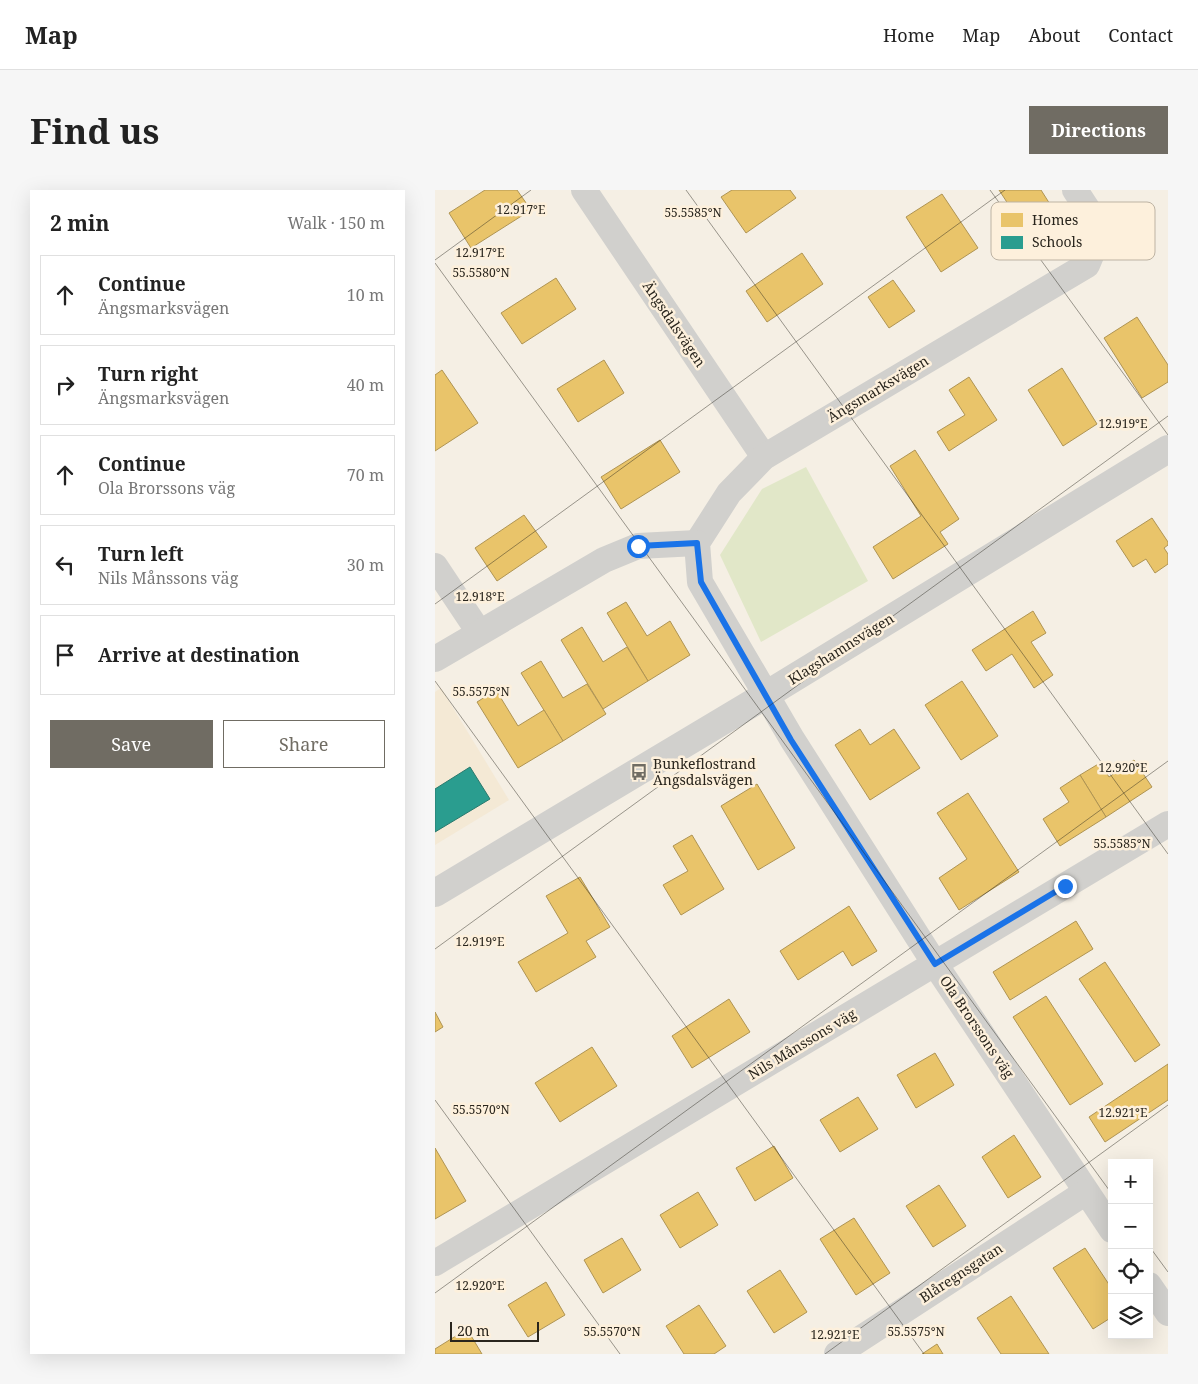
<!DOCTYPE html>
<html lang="en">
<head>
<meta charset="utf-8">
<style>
	body { margin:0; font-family:"Noto Serif",serif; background:#f6f6f6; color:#222 }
	.controls { position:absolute; right:15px; bottom:15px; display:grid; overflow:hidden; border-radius:0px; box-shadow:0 5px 20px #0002 }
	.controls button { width:45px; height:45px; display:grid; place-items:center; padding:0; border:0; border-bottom:1px solid #e0e0e0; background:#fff; color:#222; font:25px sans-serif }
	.scale { position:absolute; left:15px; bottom:12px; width:89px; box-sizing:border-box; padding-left:5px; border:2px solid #29251d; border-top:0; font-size:14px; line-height:18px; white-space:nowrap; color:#29251d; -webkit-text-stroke:4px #fdf0dc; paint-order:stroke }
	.stop { position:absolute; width:15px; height:15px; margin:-11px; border:4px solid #1a73e8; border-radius:50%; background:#fff }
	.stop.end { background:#1a73e8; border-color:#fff; box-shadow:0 1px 5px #0008 }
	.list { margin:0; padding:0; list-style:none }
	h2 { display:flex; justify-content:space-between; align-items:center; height:65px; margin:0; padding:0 20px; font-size:21px }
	h2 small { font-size:16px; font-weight:400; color:#767676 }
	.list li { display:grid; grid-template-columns:32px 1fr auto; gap:15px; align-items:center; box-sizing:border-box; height:80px; margin:0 10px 10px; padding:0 10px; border:1px solid #e0e0e0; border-radius:0px }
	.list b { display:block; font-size:19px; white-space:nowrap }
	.list p { margin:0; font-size:16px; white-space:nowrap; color:#767676 }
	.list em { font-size:16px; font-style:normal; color:#767676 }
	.actions { display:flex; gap:10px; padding:15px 20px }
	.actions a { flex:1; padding:11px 0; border:1px solid #706c63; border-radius:0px; text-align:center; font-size:18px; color:#706c63 }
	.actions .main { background:#706c63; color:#fff }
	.icon { flex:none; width:28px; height:28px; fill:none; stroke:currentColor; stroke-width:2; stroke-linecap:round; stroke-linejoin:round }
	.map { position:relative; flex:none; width:733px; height:1164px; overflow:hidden; border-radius:0px }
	header { display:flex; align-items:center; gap:30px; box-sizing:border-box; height:70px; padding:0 25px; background:#fff; border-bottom:1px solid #e0e0e0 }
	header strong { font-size:24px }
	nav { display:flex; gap:28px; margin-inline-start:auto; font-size:18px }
	.intro { display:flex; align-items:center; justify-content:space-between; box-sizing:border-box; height:120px; padding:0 30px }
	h1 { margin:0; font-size:35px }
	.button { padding:12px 22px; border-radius:0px; background:#706c63; color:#fff; font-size:18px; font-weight:700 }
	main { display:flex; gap:30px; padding:0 30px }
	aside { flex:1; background:#fff; border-radius:0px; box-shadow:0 5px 20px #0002 }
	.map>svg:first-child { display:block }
	.built { fill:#f4e9d5 }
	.green { fill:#e1e7c8 }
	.homes { fill:#e9c46a; stroke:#af9453 }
	.schools { fill:#2a9d8f; stroke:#2a796d }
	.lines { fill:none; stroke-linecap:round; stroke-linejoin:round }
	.street { stroke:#d1d0cd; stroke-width:26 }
	.secondary { stroke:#d1d0cd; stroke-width:28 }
	.route { stroke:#1a73e8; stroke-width:6 }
	.ticks { fill:none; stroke:#29251d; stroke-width:1; stroke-opacity:0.45 }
	.labels { text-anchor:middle; stroke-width:5; stroke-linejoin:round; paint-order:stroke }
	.street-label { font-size:14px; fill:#29251d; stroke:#fdf0dc }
	.poi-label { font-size:14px; fill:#29251d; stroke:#fdf0dc; text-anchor:start }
	.key { fill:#fdf0dc; stroke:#bdb3a3; stroke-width:1 }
	.key-label { font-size:14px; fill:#29251d }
	.ticks-label { font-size:12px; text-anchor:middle; fill:#29251d; stroke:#fdf0dc; stroke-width:5; stroke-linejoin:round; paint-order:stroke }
</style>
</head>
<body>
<header>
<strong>Map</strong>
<nav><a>Home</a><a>Map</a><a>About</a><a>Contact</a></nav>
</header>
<div class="intro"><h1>Find us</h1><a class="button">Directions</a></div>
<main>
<aside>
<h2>2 min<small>Walk · 150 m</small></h2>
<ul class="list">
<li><svg class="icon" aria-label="ahead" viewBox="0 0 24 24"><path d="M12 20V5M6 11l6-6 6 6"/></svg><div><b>Continue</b><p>Ängsmarksvägen</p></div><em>10 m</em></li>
<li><svg class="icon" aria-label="right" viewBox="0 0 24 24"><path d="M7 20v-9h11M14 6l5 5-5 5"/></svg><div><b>Turn right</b><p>Ängsmarksvägen</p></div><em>40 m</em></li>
<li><svg class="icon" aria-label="ahead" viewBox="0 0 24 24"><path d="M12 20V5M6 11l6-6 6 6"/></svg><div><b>Continue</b><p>Ola Brorssons väg</p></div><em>70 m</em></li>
<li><svg class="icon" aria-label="left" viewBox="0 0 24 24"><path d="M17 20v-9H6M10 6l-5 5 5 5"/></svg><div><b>Turn left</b><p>Nils Månssons väg</p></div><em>30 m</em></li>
<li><svg class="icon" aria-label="arrive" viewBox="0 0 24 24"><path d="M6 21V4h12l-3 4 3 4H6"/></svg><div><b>Arrive at destination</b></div></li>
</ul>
<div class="actions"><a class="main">Save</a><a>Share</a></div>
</aside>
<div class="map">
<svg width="733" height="1164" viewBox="0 0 733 1164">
	<rect width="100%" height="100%" fill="#f5efe4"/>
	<polygon class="built" points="6,498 74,610 0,655 0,502"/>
	<polygon class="green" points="371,277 433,391 326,452 285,365 327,299"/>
	<g class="homes">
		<polygon points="50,0 82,0 96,20 36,58 14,23"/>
		<polygon points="297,0 355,0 361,8 311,43 286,7"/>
		<polygon points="564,0 606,0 632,41 603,60"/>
		<polygon points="507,4 543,58 506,82 471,27"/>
		<polygon points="367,63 388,94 332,132 311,101"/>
		<polygon points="121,88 141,119 87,154 66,123"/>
		<polygon points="458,90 480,121 454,138 433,107"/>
		<polygon points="702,127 733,175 733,192 707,208 669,148"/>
		<polygon points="169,170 189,203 143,232 122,199"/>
		<polygon points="627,178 662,234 628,256 593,200"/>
		<polygon points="7,180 43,233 0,261 0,185"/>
		<polygon points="534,187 562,230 514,261 502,242 530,225 514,200"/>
		<polygon points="225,250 245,282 186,319 166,287"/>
		<polygon points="480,260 524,329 505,342 513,354 458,389 438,357 486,326 455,276"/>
		<polygon points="89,325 112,357 62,391 40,358"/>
		<polygon points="717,328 733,352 733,355 729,358 733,364 733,374 720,383 711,369 698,377 681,351"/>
		<polygon points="191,412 212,446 235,431 255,465 213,491 172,423"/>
		<polygon points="598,421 611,443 596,452 618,485 599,498 577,464 551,481 537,460"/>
		<polygon points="147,437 168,472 192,457 213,491 168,519 126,450"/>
		<polygon points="106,471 128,508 152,494 171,524 128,551 86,483"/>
		<polygon points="527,491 563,546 526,570 490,515"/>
		<polygon points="61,500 83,536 109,520 128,551 83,578 42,512"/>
		<polygon points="425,539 435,555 459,539 485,578 435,610 400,555"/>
		<polygon points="699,570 717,597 671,627 645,585 665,573 674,587"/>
		<polygon points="645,585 671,627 625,656 608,629 634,612 625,598"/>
		<polygon points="322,594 360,658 323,680 286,616"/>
		<polygon points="533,603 584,682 524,720 504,688 532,669 502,623"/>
		<polygon points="257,645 289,699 246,725 228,695 253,681 238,656"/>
		<polygon points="145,687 175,737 151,751 161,767 101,802 83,772 133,743 111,706"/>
		<polygon points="414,716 442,761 417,776 408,761 363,790 345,761"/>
		<polygon points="641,731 658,759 575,810 558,782"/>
		<polygon points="670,772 725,855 700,872 644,789"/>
		<polygon points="611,806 668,894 635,915 578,827"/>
		<polygon points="294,809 315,842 257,878 237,846"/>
		<polygon points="0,822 8,837 0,842"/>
		<polygon points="157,857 182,896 125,932 100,893"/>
		<polygon points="500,863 519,895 481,918 462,885"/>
		<polygon points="733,874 733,910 670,952 654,927"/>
		<polygon points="423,907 443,939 405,962 385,930"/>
		<polygon points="579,945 606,987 573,1008 547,967"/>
		<polygon points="339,956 358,988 320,1011 301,978"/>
		<polygon points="0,958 31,1011 0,1029"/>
		<polygon points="504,995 531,1036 498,1057 471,1016"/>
		<polygon points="263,1002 283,1035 245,1058 225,1025"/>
		<polygon points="419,1028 455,1083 421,1105 385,1049"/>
		<polygon points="187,1048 206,1080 168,1103 149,1070"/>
		<polygon points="650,1058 677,1099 677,1127 658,1139 618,1078"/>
		<polygon points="345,1080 372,1122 339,1143 312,1101"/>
		<polygon points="111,1092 130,1125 93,1147 73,1115"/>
		<polygon points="576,1106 614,1164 566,1164 542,1128"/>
		<polygon points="264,1115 291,1156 279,1164 249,1164 231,1136"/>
		<polygon points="32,1139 47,1164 0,1164 0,1159"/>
		<polygon points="502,1154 508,1164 487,1164"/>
	</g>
	<polygon class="schools" points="35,577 55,609 0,642 0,599"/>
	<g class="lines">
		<g class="street">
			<polyline points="149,0 329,267"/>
			<polyline points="640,0 657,26 662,51 652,75 329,267 294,303 262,353 265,392 357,549 500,774 677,1040"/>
			<polyline points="0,376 44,442"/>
			<polyline points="0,469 169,370 203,356 262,353"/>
			<polyline points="0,1073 733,634"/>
			<polyline points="714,1095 733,1123"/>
			<polyline points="402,1164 651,1002"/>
		</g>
		<polyline class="secondary" points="0,703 331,505 733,259"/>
	</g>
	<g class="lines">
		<polyline class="route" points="203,356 262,353 266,392 356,550 500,774 630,696"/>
	</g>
	<path class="ticks" d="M251,0L733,664M555,0L733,245M0,70L96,0M0,73L677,1004M0,414L570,0M0,491L489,1164M0,759L733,226M0,910L185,1164M714,1056L733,1082M0,1103L733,571M390,1164L733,915"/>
	<defs>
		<g id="bus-bare" transform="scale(1.35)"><path d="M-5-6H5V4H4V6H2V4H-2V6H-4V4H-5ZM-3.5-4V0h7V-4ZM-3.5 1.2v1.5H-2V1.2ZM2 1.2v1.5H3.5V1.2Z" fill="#706c63" stroke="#fdf0dc" stroke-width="2.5" paint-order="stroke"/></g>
	</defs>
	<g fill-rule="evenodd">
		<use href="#bus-bare" x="204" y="582"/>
	</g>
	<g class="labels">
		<g class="street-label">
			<text transform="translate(239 134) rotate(56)" y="5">Ängsdalsvägen</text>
			<text transform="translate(443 199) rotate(-31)" y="5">Ängsmarksvägen</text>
			<text transform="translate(406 459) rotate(-32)" y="5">Klagshamnsvägen</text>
			<text transform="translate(542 837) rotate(56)" y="5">Ola Brorssons väg</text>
			<text transform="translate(367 854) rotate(-31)" y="5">Nils Månssons väg</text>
			<text transform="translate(526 1083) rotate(-33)" y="5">Blåregnsgatan</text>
		</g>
		<g class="poi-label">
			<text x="218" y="579">Bunkeflostrand<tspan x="218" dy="16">Ängsdalsvägen</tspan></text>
		</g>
	</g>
	<rect x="556" y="12" width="164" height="58" rx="8" class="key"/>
	<rect x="566" y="23" width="22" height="14" fill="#e9c46a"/>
	<rect x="566" y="46" width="22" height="13" fill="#2a9d8f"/>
	<g class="key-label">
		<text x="597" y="35">Homes</text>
		<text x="597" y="57">Schools</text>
	</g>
	<g class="ticks-label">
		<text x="86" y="24">12.917°E</text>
		<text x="258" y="27">55.5585°N</text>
		<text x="45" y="67">12.917°E</text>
		<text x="46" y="87">55.5580°N</text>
		<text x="688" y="238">12.919°E</text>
		<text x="45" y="411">12.918°E</text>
		<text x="46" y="506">55.5575°N</text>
		<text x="688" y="582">12.920°E</text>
		<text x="687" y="658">55.5585°N</text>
		<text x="45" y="756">12.919°E</text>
		<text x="46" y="924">55.5570°N</text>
		<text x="688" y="927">12.921°E</text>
		<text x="45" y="1100">12.920°E</text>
		<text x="177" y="1146">55.5570°N</text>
		<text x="481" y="1146">55.5575°N</text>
		<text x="400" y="1149">12.921°E</text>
	</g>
</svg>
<div class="controls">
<button>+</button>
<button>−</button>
<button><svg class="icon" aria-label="locate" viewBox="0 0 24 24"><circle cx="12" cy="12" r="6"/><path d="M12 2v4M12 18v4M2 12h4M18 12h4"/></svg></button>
<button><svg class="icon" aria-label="layers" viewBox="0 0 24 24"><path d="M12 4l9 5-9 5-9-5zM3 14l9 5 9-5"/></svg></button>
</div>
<div class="scale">20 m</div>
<div class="stop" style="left:203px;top:356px"></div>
<div class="stop end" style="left:630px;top:696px"></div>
</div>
</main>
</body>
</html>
